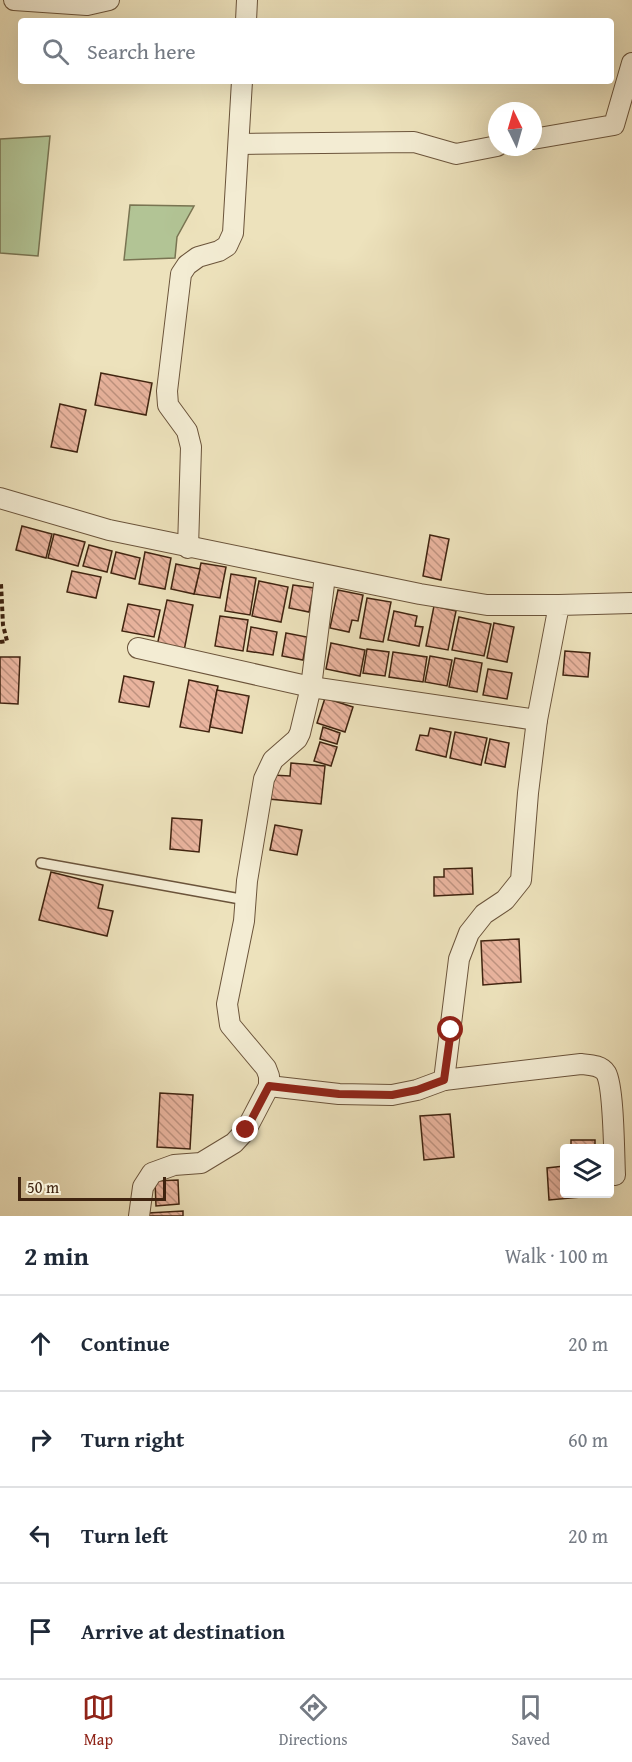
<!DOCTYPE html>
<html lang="en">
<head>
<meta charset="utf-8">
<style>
	body { margin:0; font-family:"Gentium Book Plus",serif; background:#f2f2f3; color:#1f2937 }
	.controls { position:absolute; right:18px; bottom:18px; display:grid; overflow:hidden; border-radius:6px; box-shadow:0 6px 24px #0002 }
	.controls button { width:54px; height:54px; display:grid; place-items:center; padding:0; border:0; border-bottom:2px solid #e0e1e3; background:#fff; color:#1f2937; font:30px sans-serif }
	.compass { position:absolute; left:488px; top:102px; width:54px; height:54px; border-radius:50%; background:#fff; box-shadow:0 6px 24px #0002; rotate:355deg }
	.scale { position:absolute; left:18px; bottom:15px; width:148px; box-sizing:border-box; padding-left:6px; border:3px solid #402410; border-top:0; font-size:16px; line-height:21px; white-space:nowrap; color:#402410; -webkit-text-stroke:4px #f3ecd3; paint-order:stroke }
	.stop { position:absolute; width:18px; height:18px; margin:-14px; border:4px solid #8f2418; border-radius:50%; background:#fff }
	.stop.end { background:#8f2418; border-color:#fff; box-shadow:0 2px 6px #0008 }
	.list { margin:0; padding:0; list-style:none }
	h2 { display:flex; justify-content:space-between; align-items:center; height:78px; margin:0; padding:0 24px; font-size:26px }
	h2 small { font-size:20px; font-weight:400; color:#747a83 }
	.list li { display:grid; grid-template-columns:39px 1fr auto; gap:18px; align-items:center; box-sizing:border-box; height:96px; padding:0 24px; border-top:2px solid #e0e1e3 }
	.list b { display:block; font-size:22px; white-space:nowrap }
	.list em { font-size:20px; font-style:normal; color:#747a83 }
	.icon { flex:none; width:33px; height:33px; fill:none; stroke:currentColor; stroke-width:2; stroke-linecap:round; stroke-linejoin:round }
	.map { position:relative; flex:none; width:632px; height:1216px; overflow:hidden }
	.search { position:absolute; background:#fff; box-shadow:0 6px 24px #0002; left:18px; right:18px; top:18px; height:66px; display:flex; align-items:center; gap:15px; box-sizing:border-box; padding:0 21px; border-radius:6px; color:#747a83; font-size:22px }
	.sheet { height:462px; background:#fff }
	nav { display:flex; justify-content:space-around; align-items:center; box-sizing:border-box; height:84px; border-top:2px solid #e0e1e3; background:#fff; font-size:16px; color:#747a83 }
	nav a { display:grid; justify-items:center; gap:3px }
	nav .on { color:#8f2418 }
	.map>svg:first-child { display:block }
	.grass { fill:#b2c495; stroke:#797452; stroke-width:1.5 }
	.building { fill:url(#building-back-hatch); stroke:#402410; stroke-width:1.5 }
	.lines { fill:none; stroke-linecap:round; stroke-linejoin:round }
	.lane-casing { stroke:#6b543b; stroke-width:12 }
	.street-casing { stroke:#6b543b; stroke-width:22 }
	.path { stroke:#402410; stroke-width:4; stroke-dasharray:4.5 3; stroke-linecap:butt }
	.lane { stroke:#f3ecd3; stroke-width:9 }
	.street { stroke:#f3ecd3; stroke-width:20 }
	.route { stroke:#8f2418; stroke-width:8 }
</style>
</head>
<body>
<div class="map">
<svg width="632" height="1216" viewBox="0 0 632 1216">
	<defs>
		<pattern id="building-back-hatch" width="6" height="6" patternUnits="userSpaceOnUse" patternTransform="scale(1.5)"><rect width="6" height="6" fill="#e9b49e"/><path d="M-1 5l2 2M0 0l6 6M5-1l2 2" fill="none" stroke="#be927f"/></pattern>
	</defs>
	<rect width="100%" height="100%" fill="#ede2bc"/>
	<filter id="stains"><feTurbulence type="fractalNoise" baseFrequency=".00333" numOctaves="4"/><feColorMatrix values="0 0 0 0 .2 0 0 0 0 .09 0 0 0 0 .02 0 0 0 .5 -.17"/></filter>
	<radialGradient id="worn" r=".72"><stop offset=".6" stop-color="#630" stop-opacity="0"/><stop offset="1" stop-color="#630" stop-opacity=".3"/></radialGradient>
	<g class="grass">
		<polygon points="50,136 38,256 0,253 0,139"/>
		<polygon points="130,205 194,206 177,237 175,258 124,260"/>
	</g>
	<g class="building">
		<polygon points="101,373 152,383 146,415 95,405"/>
		<polygon points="60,404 86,410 77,452 51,447"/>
		<polygon points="22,526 52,534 46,558 16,550"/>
		<polygon points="54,534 85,542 78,566 48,558"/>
		<polygon points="430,535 449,539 441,580 423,576"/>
		<polygon points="89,545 112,551 107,572 83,566"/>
		<polygon points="116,552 140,558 135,579 111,573"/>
		<polygon points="145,552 171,558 165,589 139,584"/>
		<polygon points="201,563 226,567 220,598 194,594"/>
		<polygon points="176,564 200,569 194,594 171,589"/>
		<polygon points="72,571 101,577 96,598 67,592"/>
		<polygon points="231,574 256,578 250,615 225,611"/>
		<polygon points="259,581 288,587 281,622 252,616"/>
		<polygon points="293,585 314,588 309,612 289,608"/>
		<polygon points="338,590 363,595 358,621 352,620 349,632 330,628"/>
		<polygon points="367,598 391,602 383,642 360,638"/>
		<polygon points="167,600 193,605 184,651 157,646"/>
		<polygon points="128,604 160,610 154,637 122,631"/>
		<polygon points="434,606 456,611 448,650 426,646"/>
		<polygon points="394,611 417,616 415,626 423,627 419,646 388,640"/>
		<polygon points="220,616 248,620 243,651 215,646"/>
		<polygon points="459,617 491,624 484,656 452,650"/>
		<polygon points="494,623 514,627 507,662 487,658"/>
		<polygon points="251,627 277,632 273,655 247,651"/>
		<polygon points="286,633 307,637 303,660 282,656"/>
		<polygon points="331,643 365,650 360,676 326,669"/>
		<polygon points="367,649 389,652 385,676 363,673"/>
		<polygon points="565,651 590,653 588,677 563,675"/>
		<polygon points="393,652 427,657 423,682 389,677"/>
		<polygon points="430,656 452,660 447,686 425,682"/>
		<polygon points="0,657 20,657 18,704 0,703"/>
		<polygon points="455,658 482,663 477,692 449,687"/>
		<polygon points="488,669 512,673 507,699 483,695"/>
		<polygon points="124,676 154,682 149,707 119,702"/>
		<polygon points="189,680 218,686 209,732 180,727"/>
		<polygon points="217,690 249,696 242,733 210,727"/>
		<polygon points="325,698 353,707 345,732 317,723"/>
		<polygon points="323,727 340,733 337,744 320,739"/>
		<polygon points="430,728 451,732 446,757 416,750 420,735 428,736"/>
		<polygon points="455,732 487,738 481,765 450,758"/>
		<polygon points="490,739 509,743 505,767 485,763"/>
		<polygon points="320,742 337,747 331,766 314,761"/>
		<polygon points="291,763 325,766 321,804 269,799 272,775 290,776"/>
		<polygon points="172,818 202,820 199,852 170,849"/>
		<polygon points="275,825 302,830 297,855 270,850"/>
		<polygon points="472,868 473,894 434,896 434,877 444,877 444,869"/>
		<polygon points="51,872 103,885 98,908 113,911 107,936 39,920"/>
		<polygon points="519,939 521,982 483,985 481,941"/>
		<polygon points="160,1093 193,1095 190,1149 157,1147"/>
		<polygon points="450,1114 454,1157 424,1160 420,1116"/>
		<rect x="571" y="1140" width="24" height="8"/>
		<polygon points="564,1166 564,1194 603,1194 603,1195 549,1200 547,1168"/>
		<polygon points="178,1180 179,1204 156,1206 155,1181"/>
		<polygon points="183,1211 183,1216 148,1216 148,1213"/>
	</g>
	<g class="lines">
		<g class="lane-casing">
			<polyline id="lane" points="41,863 246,900"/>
		</g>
		<g class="street-casing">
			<g id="street">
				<polyline points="14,0 87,5 109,0"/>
				<polyline points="246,21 247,0"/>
				<polyline points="533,139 614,125 632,63"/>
				<polyline points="239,144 414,142 456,154 497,146"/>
				<polyline points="0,498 109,530 420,594 487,605 559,605"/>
				<polyline points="188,548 191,447 187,431 168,405 167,391 181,274 187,265 198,257 219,251 227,246 233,233 242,81"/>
				<polyline points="138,648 311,687 537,720"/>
				<path d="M444,1080L581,1064C590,1065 601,1065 606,1073C614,1087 614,1156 615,1175"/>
				<polyline points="269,1086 339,1094 392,1095 417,1090 444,1080 459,959 469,933 484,914 505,900 521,880 528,793 537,720 559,605 632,603"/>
				<polyline points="139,1216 143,1187 152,1173 174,1165 201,1163 234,1143 246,1130 269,1086 269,1076 266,1068 230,1025 227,1004 244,921 247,881 264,779 273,760 297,739 300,733 311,687 325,576"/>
			</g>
		</g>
		<polyline class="path" points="0,642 7,641 3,625 1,584"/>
		<use href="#lane" class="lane"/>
		<use href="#street" class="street"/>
	</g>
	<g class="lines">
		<polyline class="route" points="246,1130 269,1086 339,1094 392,1095 417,1090 444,1080 451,1030"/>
	</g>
	<rect width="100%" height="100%" filter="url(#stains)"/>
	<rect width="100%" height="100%" fill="url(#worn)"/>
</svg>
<div class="controls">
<button><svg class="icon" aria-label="layers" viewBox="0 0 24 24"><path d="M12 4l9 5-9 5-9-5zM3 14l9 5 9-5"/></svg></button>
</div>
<svg class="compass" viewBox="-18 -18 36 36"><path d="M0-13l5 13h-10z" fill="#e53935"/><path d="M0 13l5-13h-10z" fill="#747a83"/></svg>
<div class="scale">50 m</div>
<div class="stop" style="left:451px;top:1030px"></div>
<div class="stop end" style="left:246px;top:1130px"></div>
<div class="search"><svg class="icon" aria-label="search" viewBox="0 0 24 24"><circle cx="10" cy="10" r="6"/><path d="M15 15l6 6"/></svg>Search here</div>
</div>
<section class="sheet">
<h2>2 min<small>Walk · 100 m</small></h2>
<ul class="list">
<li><svg class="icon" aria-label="ahead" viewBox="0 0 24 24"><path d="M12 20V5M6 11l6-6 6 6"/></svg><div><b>Continue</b></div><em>20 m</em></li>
<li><svg class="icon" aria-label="right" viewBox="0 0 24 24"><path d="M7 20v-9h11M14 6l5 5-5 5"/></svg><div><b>Turn right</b></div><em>60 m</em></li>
<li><svg class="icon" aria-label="left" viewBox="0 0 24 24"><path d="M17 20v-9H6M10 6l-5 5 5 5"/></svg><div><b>Turn left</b></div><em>20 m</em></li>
<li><svg class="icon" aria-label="arrive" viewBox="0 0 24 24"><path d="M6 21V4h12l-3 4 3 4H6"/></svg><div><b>Arrive at destination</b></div></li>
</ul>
</section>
<nav>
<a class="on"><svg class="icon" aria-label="map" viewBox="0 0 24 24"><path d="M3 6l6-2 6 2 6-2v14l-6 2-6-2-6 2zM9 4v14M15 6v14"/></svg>Map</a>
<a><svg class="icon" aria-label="directions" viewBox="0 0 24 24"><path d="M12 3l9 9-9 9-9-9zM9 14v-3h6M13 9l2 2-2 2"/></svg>Directions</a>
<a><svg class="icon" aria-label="saved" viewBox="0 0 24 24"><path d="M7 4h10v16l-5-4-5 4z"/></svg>Saved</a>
</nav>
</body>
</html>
